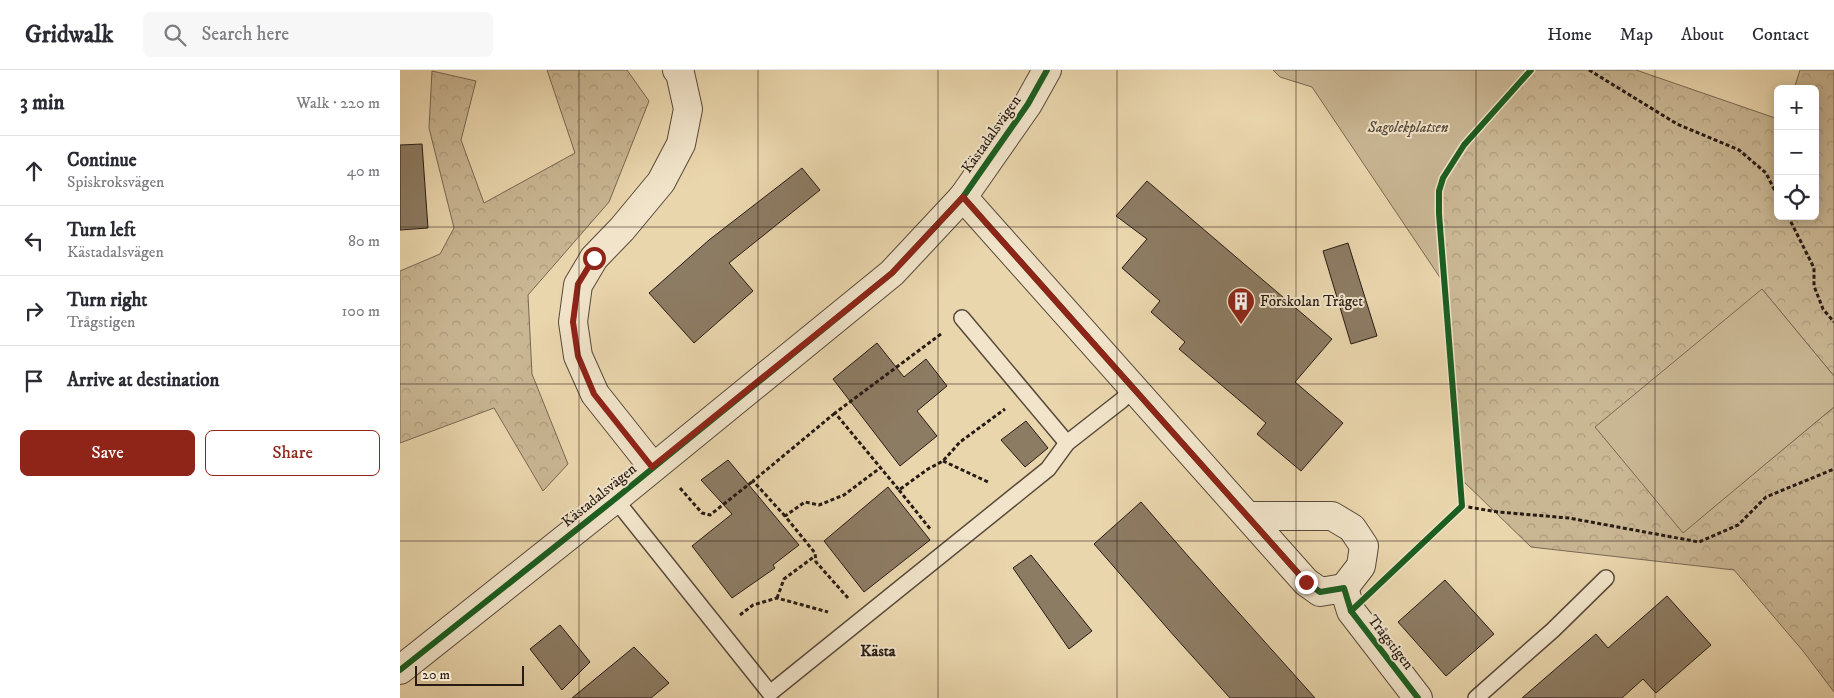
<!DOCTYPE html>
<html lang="en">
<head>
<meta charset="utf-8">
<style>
	body { margin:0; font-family:"IM FELL DW Pica",serif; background:#f7f7f7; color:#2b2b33 }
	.controls { position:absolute; right:15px; top:15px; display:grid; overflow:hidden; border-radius:8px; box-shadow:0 2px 12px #0003 }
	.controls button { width:45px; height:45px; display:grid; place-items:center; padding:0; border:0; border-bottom:1px solid #e1e1e2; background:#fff; color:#2b2b33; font:25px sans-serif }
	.scale { position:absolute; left:15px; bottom:12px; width:109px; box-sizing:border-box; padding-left:5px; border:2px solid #281b14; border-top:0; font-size:14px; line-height:18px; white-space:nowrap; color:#281b14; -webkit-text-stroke:4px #f1e4ca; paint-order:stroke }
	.stop { position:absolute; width:15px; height:15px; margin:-11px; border:4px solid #8f2418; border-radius:50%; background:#fff }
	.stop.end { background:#8f2418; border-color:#fff; box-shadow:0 1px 5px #0008 }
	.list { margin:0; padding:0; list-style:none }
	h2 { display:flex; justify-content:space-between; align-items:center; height:65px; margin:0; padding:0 20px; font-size:21px }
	h2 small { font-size:16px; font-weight:400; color:#7c7c81 }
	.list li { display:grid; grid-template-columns:32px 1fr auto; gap:15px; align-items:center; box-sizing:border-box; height:70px; padding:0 20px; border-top:1px solid #e1e1e2 }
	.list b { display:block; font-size:19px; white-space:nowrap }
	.list p { margin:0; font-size:16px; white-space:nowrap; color:#7c7c81 }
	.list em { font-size:16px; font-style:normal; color:#7c7c81 }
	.actions { display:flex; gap:10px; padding:15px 20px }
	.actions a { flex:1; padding:11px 0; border:1px solid #8f2418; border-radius:8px; text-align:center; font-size:18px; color:#8f2418 }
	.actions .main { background:#8f2418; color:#fff }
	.icon { flex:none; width:28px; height:28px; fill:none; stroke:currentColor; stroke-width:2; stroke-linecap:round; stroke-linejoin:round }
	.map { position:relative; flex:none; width:1434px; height:628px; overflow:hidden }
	header { display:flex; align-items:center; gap:30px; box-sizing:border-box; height:70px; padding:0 25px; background:#fff; border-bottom:1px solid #e1e1e2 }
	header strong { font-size:24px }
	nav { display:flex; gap:28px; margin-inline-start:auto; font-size:18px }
	.search { width:350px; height:45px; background:#f7f7f7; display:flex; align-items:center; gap:12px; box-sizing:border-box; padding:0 18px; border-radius:8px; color:#7c7c81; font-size:19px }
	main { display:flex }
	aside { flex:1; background:#fff }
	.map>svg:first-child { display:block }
	.forest { fill:url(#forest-crowns); stroke:#786854 }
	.park { fill:#c9b693; stroke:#786854 }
	.building { fill:#8d7c64; stroke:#281b14 }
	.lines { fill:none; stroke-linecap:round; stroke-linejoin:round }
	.lane-casing { stroke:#584a3a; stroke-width:18 }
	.street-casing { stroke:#584a3a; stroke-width:30 }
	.path { stroke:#281b14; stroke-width:3; stroke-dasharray:4 2.5; stroke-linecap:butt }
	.lane { stroke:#f1e4ca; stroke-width:15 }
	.street { stroke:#f1e4ca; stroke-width:28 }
	.cycleway-casing { stroke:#f1e4ca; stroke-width:9 }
	.cycleway { stroke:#1b5e20; stroke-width:6 }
	.route { stroke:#8f2418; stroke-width:6 }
	.grid { fill:none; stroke:#281b14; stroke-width:1; stroke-opacity:0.55 }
	.labels { text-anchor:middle; stroke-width:4; stroke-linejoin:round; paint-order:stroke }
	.park-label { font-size:15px; font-style:italic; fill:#584a3a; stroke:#f1e4ca }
	.street-label { font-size:15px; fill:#281b14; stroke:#f1e4ca }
	.poi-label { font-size:15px; fill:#281b14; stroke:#f1e4ca; text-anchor:start }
	.neighbourhood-label { font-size:16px; font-weight:bold; fill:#281b14; stroke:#f1e4ca }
</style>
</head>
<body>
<header>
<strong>Gridwalk</strong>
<div class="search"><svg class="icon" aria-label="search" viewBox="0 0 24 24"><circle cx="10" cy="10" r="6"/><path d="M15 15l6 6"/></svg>Search here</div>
<nav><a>Home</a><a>Map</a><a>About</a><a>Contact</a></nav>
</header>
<main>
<aside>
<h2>3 min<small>Walk · 220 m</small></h2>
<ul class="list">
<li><svg class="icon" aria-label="ahead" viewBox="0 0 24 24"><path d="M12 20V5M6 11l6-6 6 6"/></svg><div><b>Continue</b><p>Spiskroksvägen</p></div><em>40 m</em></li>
<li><svg class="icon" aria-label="left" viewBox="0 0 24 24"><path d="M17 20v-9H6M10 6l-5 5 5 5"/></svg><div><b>Turn left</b><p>Kästadalsvägen</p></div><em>80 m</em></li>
<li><svg class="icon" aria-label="right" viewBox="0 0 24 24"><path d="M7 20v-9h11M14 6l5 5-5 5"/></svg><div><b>Turn right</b><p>Trågstigen</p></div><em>100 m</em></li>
<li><svg class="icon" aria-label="arrive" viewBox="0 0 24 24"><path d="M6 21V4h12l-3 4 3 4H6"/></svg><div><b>Arrive at destination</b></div></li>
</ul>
<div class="actions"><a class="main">Save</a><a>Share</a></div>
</aside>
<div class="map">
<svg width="1434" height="628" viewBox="0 0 1434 628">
	<defs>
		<pattern id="forest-crowns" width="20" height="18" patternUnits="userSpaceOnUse" patternTransform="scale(1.25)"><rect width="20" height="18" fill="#c9b693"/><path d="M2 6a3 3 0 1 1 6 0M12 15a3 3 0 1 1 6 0" fill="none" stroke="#ad9c7e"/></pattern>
	</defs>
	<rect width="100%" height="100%" fill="#ead6ad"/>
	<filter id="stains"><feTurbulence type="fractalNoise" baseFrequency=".004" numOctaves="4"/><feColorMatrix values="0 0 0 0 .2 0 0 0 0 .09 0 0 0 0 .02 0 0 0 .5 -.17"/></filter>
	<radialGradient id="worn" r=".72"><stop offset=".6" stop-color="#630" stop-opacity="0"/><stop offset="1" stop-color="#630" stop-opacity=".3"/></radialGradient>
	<g class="forest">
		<polygon points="147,0 227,0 249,31 209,132 128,225 132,304 168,394 143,421 94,338 0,373 0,201 40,184 54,158 29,58 32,1 76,11 61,70 84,133 175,83"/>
		<polygon points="1131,0 1236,0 1378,49 1378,146 1415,146 1415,19 1394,19 1400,0 1434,0 1434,306 1362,219 1283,462 1434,337 1434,622 1403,581 1334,500 1131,477 1060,408 1039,144 1039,121 1043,108 1064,75"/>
	</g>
	<g class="park">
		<path d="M873,0H1131C1106,27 1046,85 1040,120C1035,149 1042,186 1045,215L912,17L880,7Z"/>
		<polygon points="1362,219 1434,306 1434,337 1283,463 1195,357"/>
	</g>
	<g class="building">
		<polygon points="22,74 28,158 0,160 0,75"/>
		<polygon points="402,98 420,120 329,193 353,221 294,273 249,223 309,170"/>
		<polygon points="747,111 932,269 895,312 943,353 901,401 857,364 866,353 779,279 785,272 751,242 760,231 722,198 747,169 716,146"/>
		<polygon points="948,173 977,266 951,274 923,181"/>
		<polygon points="477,273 504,307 526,289 547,316 517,341 537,366 500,396 433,309"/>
		<polygon points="626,351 648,378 625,397 601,370"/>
		<polygon points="328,390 399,475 373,495 375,498 332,528 292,476 332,444 301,410"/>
		<polygon points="488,417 530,470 464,522 424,471"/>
		<polygon points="741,432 788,486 915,628 830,628 775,567 694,474"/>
		<polygon points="631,485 692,561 669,579 613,498"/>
		<polygon points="1045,510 1094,564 1046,606 998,552"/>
		<polygon points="1267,526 1311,575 1256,623 1243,609 1222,628 1122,628 1196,564 1208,578"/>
		<polygon points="160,555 190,592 162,620 130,579"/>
		<polygon points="234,577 269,613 251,628 172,628"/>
	</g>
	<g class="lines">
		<g class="lane-casing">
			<g id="lane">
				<polyline points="562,248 667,373"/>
				<polyline points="215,429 370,623 648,399 667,373 722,330 733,317"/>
				<polyline points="1076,628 1153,560 1206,508"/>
			</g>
		</g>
		<g class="street-casing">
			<g id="street">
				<polyline points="563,127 906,512 920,522 944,518 951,541 1018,628"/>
				<polyline points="253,397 195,324 178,286 173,252 178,215 194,188 222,159 261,112 281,74 288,39 280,3 277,0"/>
				<polyline points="848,446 932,446 952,458 964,476 961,496 944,518"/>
				<polyline points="0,600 215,429 492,203 563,127 628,34 647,0"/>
			</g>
		</g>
		<g class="path">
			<polyline points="1189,0 1277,54 1339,80 1366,103 1378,127"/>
			<polyline points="1388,146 1414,198 1414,216 1423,239 1434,252"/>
			<polyline points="541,264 435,343 499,420 528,399 543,391 560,372 605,339"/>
			<polyline points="543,391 588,412"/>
			<polyline points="280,418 302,443 310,445 353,411"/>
			<polyline points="499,420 531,460"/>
			<polyline points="1062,436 1098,442 1169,448 1299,472 1338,455 1366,427 1434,399"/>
			<polyline points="385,446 353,411 435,343"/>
			<polyline points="377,528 384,509 415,486"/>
			<polyline points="448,528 416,492 415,483 385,446 405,432 419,435 444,425 480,398"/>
			<polyline points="340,545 353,535 377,528 428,542"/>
		</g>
		<use href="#lane" class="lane"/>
		<use href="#street" class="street"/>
		<g class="cycleway-casing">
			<g id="cycleway">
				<polyline points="563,127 906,512 920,522 944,518 951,541 1018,628"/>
				<polyline points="951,541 1062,436 1039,144 1039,121 1043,108 1064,75 1131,0"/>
				<polyline points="0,600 215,429 492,203 563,127 628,34 647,0"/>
			</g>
		</g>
		<use href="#cycleway" class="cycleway"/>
	</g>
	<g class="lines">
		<polyline class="route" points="194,188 178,214 173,252 178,286 194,324 252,397 492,203 563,127 906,512"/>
	</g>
	<path class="grid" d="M179,0V628M358,0V628M538,0V628M717,0V628M896,0V628M1076,0V628M1255,0V628M0,157H1434M0,314H1434M0,471H1434"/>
	<defs>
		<g id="building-pin" transform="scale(1.4375)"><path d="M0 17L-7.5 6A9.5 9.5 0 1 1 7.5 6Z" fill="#8f2418" stroke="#f1e4ca"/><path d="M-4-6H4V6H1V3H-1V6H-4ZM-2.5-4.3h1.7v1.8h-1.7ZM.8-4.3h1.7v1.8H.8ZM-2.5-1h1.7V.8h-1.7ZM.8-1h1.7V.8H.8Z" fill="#fff"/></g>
	</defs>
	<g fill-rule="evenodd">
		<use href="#building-pin" x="841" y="231"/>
	</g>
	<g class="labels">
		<g class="park-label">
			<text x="1008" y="62">Sagolekplatsen</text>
		</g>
		<g class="street-label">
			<text transform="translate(591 64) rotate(-55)" y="5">Kästadalsvägen</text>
			<text transform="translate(199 425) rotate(-39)" y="5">Kästadalsvägen</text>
			<text transform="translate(991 572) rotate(52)" y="5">Trågstigen</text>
		</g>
		<g class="poi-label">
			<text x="860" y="236">Förskolan Tråget</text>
		</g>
		<g class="neighbourhood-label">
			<text x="478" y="586">Kästa</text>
		</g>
	</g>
	<rect width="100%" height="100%" filter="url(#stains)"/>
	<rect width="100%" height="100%" fill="url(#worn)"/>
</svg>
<div class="controls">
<button>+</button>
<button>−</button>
<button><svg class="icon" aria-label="locate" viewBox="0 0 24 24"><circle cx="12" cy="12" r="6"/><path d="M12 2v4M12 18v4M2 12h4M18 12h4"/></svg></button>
</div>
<div class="scale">20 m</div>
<div class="stop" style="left:194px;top:188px"></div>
<div class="stop end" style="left:906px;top:512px"></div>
</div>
</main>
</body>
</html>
